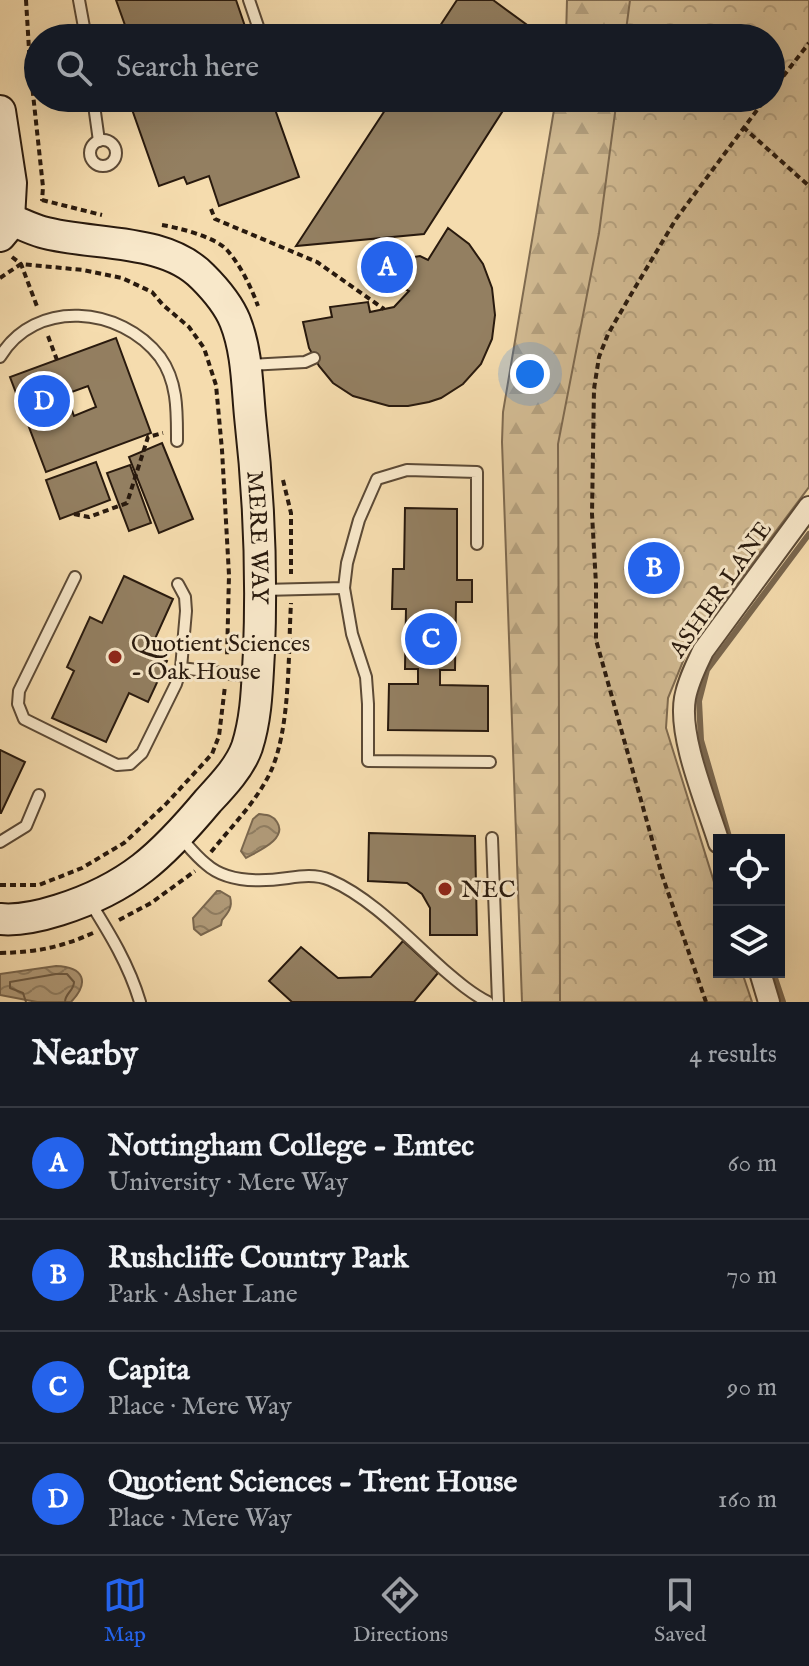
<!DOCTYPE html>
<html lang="en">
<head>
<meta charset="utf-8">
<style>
	body { margin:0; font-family:"IM FELL English",serif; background:#242831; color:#f1f3f6 }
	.controls { position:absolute; right:24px; bottom:24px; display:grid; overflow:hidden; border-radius:0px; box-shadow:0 8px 32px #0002 }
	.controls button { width:72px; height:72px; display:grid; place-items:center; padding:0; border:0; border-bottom:2px solid #363941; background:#171b24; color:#f1f3f6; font:40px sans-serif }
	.you { position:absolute; left:530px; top:374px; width:28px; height:28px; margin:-20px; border:6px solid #fff; border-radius:50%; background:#1a73e8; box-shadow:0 0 0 12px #1a73e833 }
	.badge { display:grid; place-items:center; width:52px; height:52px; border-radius:50%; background:#2563eb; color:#fff; font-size:26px; font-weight:700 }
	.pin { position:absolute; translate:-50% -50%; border:4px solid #fff; box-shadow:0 2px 8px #0006 }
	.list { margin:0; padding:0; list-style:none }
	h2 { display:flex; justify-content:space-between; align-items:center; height:104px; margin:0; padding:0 32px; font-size:34px }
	h2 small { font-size:26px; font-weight:400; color:#9ea1a6 }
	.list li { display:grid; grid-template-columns:52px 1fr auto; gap:24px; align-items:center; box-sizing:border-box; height:112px; padding:0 32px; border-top:2px solid #363941 }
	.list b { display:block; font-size:30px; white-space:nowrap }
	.list p { margin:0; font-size:26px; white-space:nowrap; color:#9ea1a6 }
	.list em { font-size:26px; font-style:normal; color:#9ea1a6 }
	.icon { flex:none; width:44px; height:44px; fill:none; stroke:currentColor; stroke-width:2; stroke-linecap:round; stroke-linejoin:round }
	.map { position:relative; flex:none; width:809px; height:1002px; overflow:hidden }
	.search { position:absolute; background:#171b24; box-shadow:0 8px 32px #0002; left:24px; right:24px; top:24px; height:88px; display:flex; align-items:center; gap:20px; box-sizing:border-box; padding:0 28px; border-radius:44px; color:#9ea1a6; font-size:30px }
	.sheet { height:552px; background:#171b24 }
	nav { display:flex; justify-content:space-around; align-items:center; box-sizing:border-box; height:112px; border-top:2px solid #363941; background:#171b24; font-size:22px; color:#9ea1a6 }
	nav a { display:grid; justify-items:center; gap:4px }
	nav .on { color:#2563eb }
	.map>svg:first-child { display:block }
	.forest { fill:url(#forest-firs); stroke:#7e6a50; stroke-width:2 }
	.park { fill:url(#park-crowns); stroke:#7e6a50; stroke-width:2 }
	.water { fill:url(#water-waves); stroke:#7a674e; stroke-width:2 }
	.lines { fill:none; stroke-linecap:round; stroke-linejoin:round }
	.shore { stroke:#6c5a43; stroke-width:2 }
	.stream { stroke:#7a674e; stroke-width:6 }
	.building { fill:#937f61; stroke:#291a0e; stroke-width:2; fill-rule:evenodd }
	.lane-casing { stroke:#5c4a36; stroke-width:14 }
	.street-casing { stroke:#5c4a36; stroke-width:24 }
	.secondary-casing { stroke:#291a0e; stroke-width:34 }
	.path { stroke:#291a0e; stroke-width:4; stroke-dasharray:6 4; stroke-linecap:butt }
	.lane { stroke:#f8e8ca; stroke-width:10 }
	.street { stroke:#f8e8ca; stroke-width:20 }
	.secondary { stroke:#f8e8ca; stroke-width:30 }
	.poi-dot { fill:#8f2418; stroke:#f8e8ca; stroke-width:3 }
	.labels { text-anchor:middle; stroke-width:6; stroke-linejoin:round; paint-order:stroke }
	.street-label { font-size:24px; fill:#291a0e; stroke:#f8e8ca }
	.poi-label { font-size:24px; fill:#291a0e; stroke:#f8e8ca; text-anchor:start }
</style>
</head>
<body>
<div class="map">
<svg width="809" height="1002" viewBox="0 0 809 1002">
	<defs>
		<pattern id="forest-firs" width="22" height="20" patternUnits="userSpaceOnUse" patternTransform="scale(2)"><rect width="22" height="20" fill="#d2bb93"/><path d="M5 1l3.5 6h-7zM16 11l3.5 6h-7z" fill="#b4a07e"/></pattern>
		<pattern id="park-crowns" width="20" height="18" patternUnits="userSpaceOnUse" patternTransform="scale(2)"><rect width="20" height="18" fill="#d2bb93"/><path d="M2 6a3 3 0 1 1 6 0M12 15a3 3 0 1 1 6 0" fill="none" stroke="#b4a07e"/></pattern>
		<pattern id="water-waves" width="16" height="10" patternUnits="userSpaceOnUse" patternTransform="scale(2)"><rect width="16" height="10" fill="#b09a78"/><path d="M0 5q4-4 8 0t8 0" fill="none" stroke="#8f7d61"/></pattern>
	</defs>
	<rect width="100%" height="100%" fill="#f5dcae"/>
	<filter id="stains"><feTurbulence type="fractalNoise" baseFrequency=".0025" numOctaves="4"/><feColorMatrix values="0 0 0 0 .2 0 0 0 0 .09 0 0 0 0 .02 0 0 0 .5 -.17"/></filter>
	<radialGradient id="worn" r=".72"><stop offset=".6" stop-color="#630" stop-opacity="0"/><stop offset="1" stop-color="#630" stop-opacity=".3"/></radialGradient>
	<g class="forest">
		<polygon points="567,0 773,0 752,38 566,38"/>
		<polygon points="556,98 719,98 583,344 689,1002 522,1002 502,442 503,412"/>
	</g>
	<polygon class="park" points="630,0 809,0 809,487 688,649 668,698 666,728 719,898 719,972 742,972 752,1002 560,1002 558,444 599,233 617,98 771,98 771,38 625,38"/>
	<g class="water">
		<path d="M259,814C267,815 273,815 277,822C288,839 258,851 246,858L241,851L253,819Z"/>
		<path d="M217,891H220L230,897C233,907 228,913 222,920L221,925L201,935L194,929L193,918Z"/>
		<path d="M56,966C84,967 90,982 71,1002H37L0,995V974Z"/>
	</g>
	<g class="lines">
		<path class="shore" d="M26,1002L23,993L10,988V982L56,974H67L74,982C74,991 65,993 65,1002"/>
		<g class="stream">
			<polyline points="730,840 701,740 699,701 707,670 809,534"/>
			<polyline points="773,972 783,1002"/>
		</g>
	</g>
	<g class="building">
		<polygon points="116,0 236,0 249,38 106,38 105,36 126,28"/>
		<polygon points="457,0 493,0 534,30 528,38 432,38"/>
		<polygon points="128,98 271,98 299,177 219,206 209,176 187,184 184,177 159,186"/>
		<polygon points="393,98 511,98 424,234 296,246"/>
		<polygon points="448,228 469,244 483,264 492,288 495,315 492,339 481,364 463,384 441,398 429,402 408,406 389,406 353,396 333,383 319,366 309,348 303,322 332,317 330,307 368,302 370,312 394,307 409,291 393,283 408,258 420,256 428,260"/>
		<path d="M116,338L151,433L46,472L10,377ZM88,386L96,407L74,416L66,394Z"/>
		<polygon points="162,443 193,519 159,533 129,457"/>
		<polygon points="96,462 110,500 60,519 46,480"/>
		<polygon points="130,465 151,523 129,531 107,473"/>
		<polygon points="405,508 457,509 457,580 472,580 472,602 456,602 455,670 440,670 440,685 488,686 488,731 388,730 389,684 418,684 418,669 405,669 406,609 392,609 393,569 404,569"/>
		<polygon points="124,576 173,599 149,652 167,661 148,702 129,693 106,742 52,718 74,671 67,667 90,617 102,623"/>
		<polygon points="0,750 25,762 1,813 0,813"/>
		<polygon points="369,833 475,836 477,935 430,935 430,908 422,894 407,883 368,881"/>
		<polygon points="403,941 438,973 414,1002 292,1002 269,981 301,947 338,978 371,977"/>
	</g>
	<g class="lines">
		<g class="lane-casing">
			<g id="lane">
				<polyline points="79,0 86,38"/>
				<polyline points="249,0 262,38"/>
				<polyline points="93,98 99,141"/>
				<circle cx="103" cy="153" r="13"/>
				<path d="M0,357C35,298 121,306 160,357C178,382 177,412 177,441"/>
				<polyline points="247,365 305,362 314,358"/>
				<polyline points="75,577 19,691 18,704 24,719 117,765 130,764 142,753 176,684 181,668 186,611 185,597 178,584"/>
				<polyline points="344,588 352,634 366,677 368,704 368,761 490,762"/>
				<polyline points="263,590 344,588 347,563 359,520 377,479 407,470 477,472 477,544"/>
				<polyline points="181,668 255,677"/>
				<path d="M181,838C189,847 197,857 206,864C227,883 261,882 288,878C301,876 316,874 330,880C372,898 410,940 444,970C458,982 472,994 488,1002"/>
				<polyline points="492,838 498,1002"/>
				<polyline points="0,842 26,826 39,795"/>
				<path d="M90,902C110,934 129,965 140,1002"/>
			</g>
		</g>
		<g class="street-casing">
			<g id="street">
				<path d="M719,843C707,804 678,737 685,698C688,681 696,666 703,651L809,507"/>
				<polyline points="760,972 769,1002"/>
			</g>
		</g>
		<g class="secondary-casing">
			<g id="secondary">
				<polyline points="0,111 11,183 9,219"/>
				<path id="s1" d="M0,236L5,230L9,219C20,223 31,229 42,232C92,246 165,237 203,277C216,290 228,304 235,321C247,351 247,384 250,416C259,495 262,573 259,652C257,684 257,716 247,747C240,767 222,786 208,801C162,856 129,888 59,910C40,916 20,921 0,919"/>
			</g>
		</g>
		<g class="path">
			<polyline points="26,0 30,66 43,187 42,201"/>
			<polyline points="771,92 809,43"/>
			<polyline points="743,127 809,186"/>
			<polyline points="42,200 102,215"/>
			<polyline points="211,209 215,219 317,262 384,309"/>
			<path d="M162,225C180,228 215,237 227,250C241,266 251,287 258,306"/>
			<polyline points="12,257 21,264 38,309"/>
			<polyline points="0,278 21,264 83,270 122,278 152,292 163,305 189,327 204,348 216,385 222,450 229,575 227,658"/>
			<polyline points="48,336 57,360"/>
			<polyline points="283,480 291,513 291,574"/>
			<polyline points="74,514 89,517 127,503 148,437 163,433"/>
			<path d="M211,852C231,827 256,802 270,773C291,729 288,652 291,603"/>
			<polyline points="0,885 39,885 82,868 124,843 165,805 212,754 219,736 225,686"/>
			<polyline points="119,920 151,903 195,871"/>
			<path d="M0,953C37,952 59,948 93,933"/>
			<polyline points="706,1002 662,875 596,640 596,584 592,514 594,389 599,357 608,334 633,291 676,219 766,98"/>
		</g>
		<use href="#lane" class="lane"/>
		<use href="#street" class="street"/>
		<use href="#secondary" class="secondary"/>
	</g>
	<g class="poi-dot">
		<circle cx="115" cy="657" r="8"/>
		<circle cx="445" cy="889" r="8"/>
	</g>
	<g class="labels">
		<g class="street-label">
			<text dy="8" stroke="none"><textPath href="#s1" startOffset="498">MERE WAY</textPath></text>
			<text transform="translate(720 589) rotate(-55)" y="8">ASHER LANE</text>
		</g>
		<g class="poi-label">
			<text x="131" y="651">Quotient Sciences<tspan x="131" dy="28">- Oak House</tspan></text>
			<text x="461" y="897">NEC</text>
		</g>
	</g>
	<rect width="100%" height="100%" filter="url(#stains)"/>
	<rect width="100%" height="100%" fill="url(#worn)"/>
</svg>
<div class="controls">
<button><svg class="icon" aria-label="locate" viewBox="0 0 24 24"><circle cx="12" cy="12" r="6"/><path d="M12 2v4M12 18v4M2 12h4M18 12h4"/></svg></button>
<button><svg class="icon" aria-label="layers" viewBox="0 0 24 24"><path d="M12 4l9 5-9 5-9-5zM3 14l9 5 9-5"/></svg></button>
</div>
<div class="you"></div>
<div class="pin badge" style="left:387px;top:267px">A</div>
<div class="pin badge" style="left:654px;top:568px">B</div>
<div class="pin badge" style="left:431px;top:639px">C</div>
<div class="pin badge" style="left:44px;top:401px">D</div>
<div class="search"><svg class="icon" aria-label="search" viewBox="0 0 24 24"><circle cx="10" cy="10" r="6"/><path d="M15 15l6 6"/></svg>Search here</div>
</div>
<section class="sheet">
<h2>Nearby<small>4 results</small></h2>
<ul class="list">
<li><span class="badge">A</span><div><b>Nottingham College - Emtec</b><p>University · Mere Way</p></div><em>60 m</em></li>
<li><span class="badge">B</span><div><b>Rushcliffe Country Park</b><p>Park · Asher Lane</p></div><em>70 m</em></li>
<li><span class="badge">C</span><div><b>Capita</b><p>Place · Mere Way</p></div><em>90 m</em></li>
<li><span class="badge">D</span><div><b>Quotient Sciences - Trent House</b><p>Place · Mere Way</p></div><em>160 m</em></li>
</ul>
</section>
<nav>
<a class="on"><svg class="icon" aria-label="map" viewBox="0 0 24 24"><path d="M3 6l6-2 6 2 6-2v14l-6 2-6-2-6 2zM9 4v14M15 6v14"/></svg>Map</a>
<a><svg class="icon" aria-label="directions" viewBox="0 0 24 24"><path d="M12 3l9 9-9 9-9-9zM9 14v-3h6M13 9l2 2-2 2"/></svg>Directions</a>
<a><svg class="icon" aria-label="saved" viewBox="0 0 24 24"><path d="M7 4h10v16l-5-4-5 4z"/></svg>Saved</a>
</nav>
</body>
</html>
